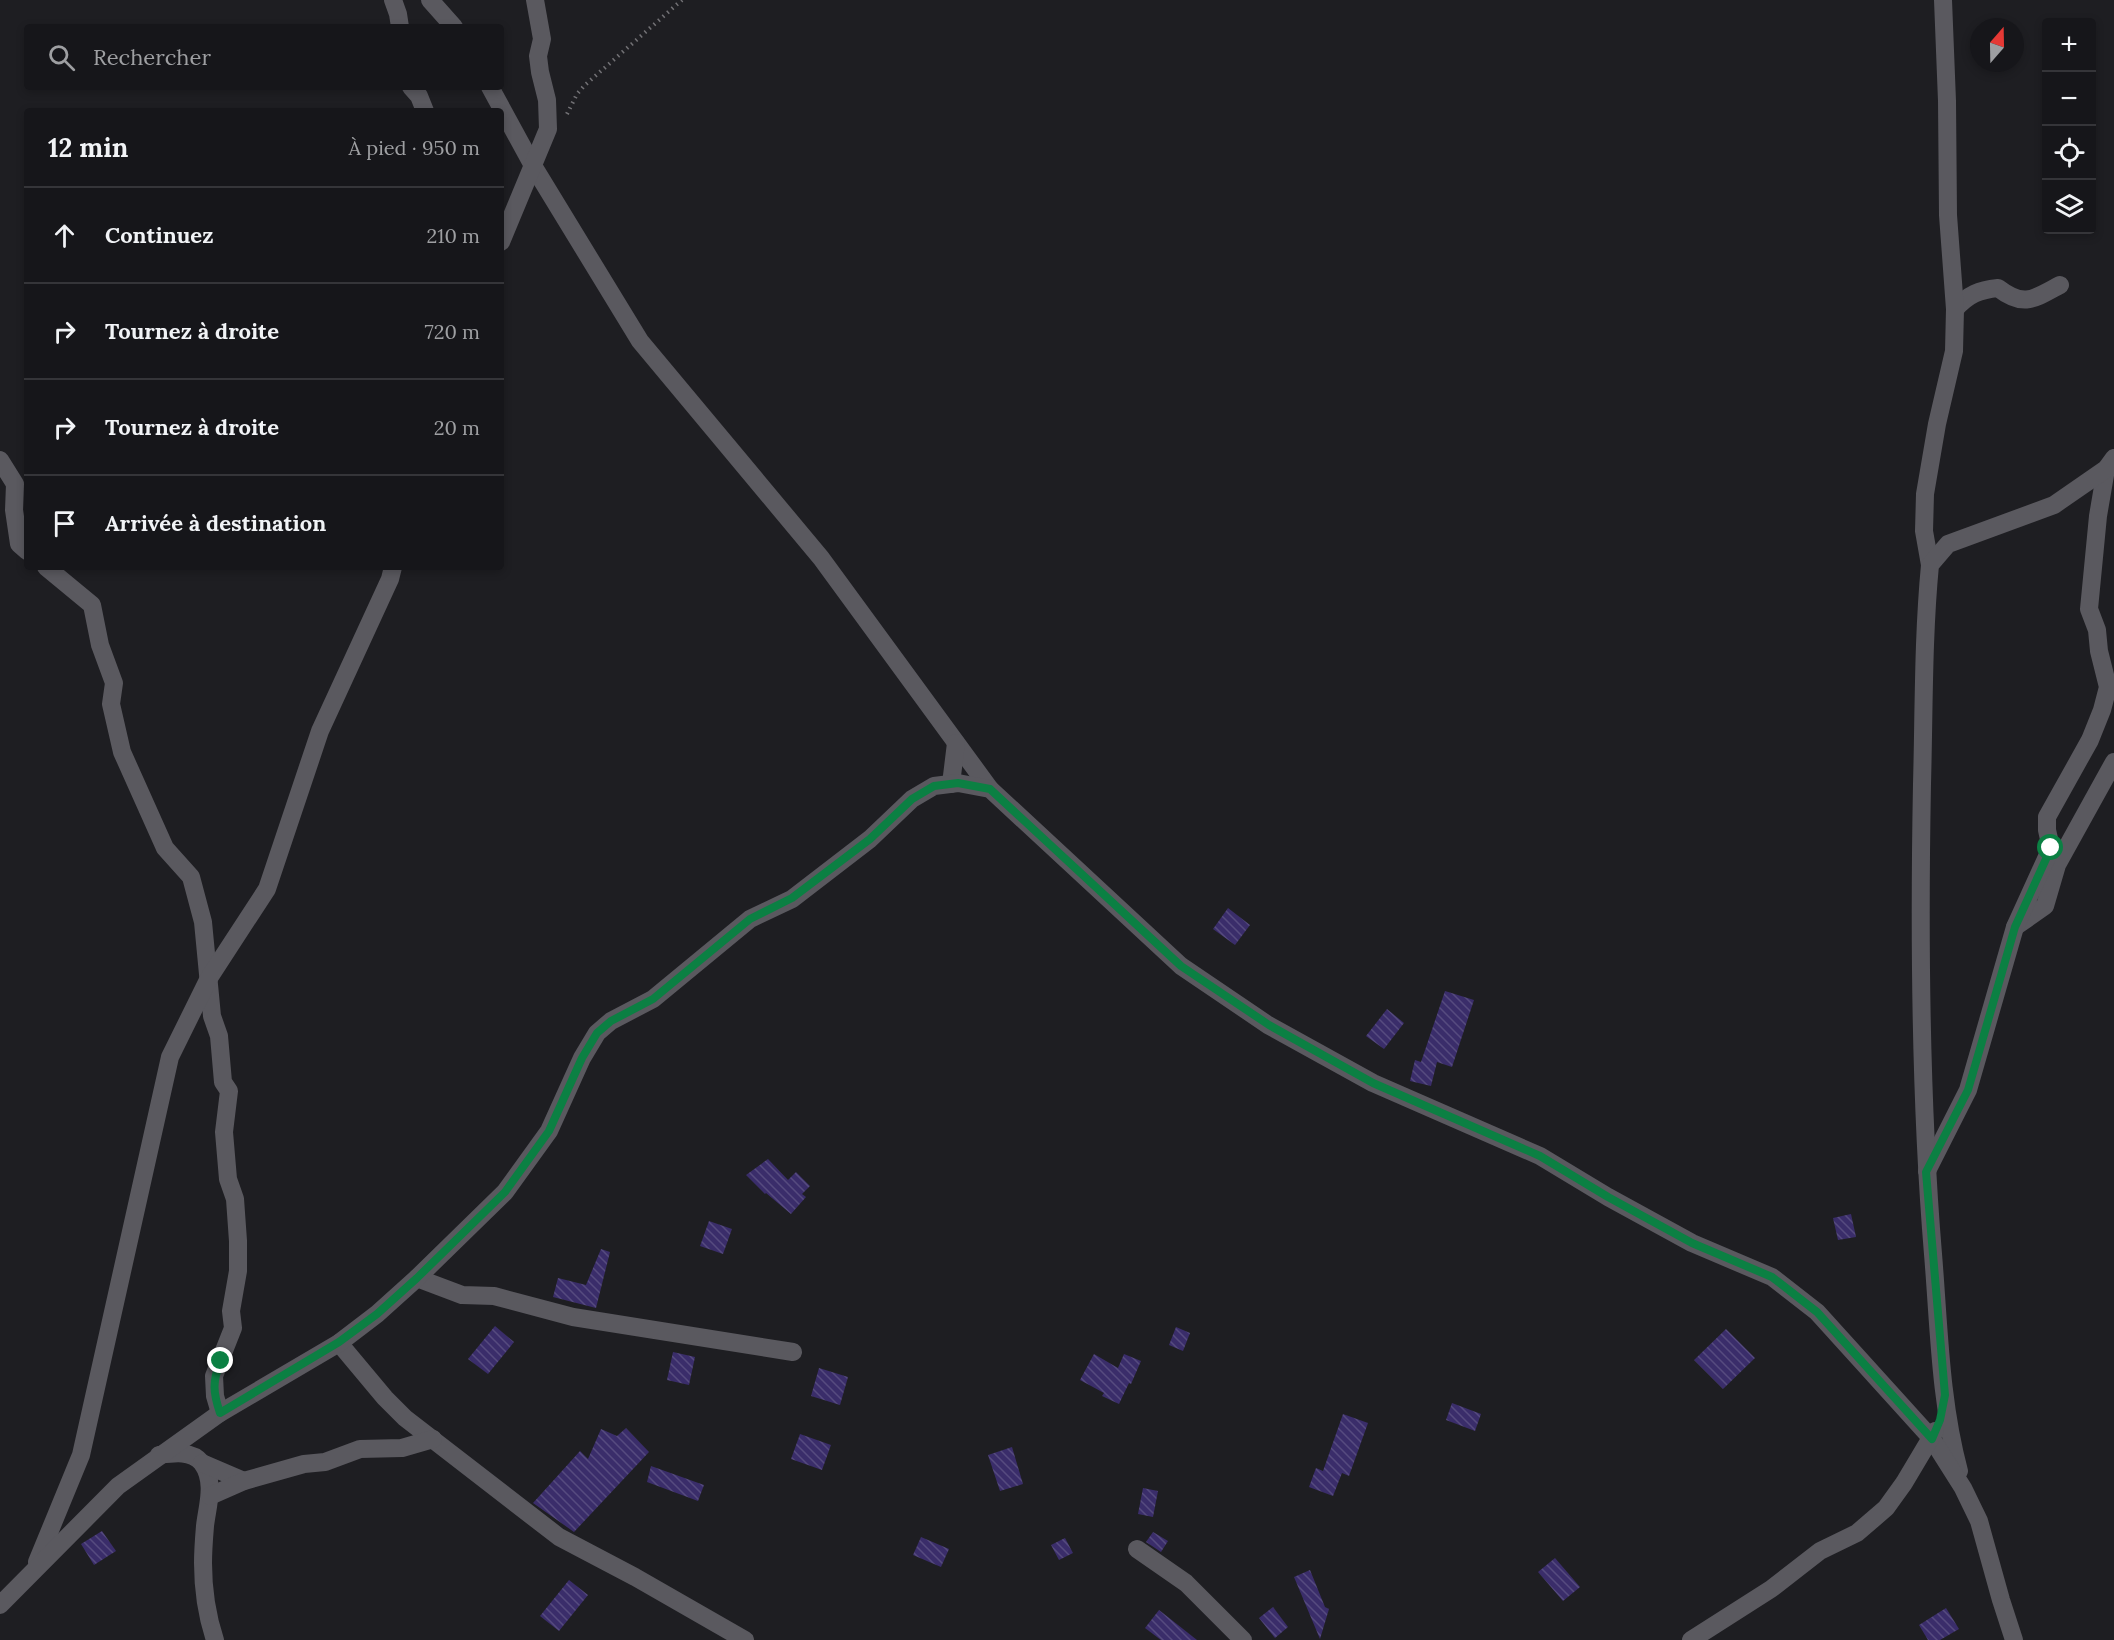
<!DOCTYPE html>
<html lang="fr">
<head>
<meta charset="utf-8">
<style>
	body { margin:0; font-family:Lora,serif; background:#1f1f23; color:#f1f3f6 }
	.controls { position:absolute; right:18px; top:18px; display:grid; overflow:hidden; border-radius:6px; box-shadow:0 3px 9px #0003 }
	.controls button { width:54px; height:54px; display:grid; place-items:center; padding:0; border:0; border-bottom:2px solid #353539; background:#16161a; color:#f1f3f6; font:30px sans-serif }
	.compass { position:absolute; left:1970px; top:18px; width:54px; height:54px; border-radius:50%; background:#16161a; box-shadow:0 3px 9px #0003; rotate:20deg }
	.stop { position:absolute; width:18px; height:18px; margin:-14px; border:4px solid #0b8043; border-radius:50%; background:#fff }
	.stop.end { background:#0b8043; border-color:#fff; box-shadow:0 2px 6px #0008 }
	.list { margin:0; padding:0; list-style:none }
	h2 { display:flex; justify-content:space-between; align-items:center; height:78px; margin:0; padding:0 24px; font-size:26px }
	h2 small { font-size:20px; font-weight:400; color:#9e9fa2 }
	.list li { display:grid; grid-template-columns:39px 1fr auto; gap:18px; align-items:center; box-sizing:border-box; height:96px; padding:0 24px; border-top:2px solid #353539 }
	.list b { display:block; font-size:22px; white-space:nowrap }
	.list em { font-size:20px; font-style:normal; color:#9e9fa2 }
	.icon { flex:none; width:33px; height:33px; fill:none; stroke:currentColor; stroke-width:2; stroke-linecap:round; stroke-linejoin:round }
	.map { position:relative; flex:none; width:2114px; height:1640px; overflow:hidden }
	.search { position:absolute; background:#16161a; box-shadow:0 3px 9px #0003; left:24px; top:24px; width:480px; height:66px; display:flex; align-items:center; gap:15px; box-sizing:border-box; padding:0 21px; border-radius:6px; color:#9e9fa2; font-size:22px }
	.panel { position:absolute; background:#16161a; box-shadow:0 3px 9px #0003; left:24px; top:108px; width:480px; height:462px; border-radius:6px }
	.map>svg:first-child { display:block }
	.building { fill:url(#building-back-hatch) }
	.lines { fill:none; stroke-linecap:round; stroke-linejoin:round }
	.path { stroke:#727175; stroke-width:4; stroke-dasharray:1.5 4.5; stroke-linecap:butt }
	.minor { stroke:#5a595f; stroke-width:18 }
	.route { stroke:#0b8043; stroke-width:8 }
</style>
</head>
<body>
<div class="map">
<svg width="2114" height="1640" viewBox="0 0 2114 1640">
	<defs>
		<pattern id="building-back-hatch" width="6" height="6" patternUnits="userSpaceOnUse" patternTransform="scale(1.5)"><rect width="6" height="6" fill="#3a2d6a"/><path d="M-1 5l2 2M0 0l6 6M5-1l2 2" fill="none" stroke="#564b7f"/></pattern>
	</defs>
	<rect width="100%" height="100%" fill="#1e1e22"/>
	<g class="building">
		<polygon points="1228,908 1250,925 1235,945 1213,929"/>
		<polygon points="1445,991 1474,1000 1452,1067 1437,1062 1431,1086 1410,1081 1415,1060 1421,1062"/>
		<polygon points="1387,1009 1404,1023 1384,1049 1366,1036"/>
		<polygon points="768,1159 788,1180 796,1172 810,1186 802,1194 806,1197 791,1214 766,1193 765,1194 746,1175"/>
		<polygon points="1851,1214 1856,1237 1838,1240 1833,1218"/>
		<polygon points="709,1221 732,1229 723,1254 700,1246"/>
		<polygon points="601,1249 610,1252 596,1308 553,1297 558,1278 586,1285"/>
		<polygon points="495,1326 514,1342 488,1374 468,1359"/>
		<polygon points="1176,1327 1190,1333 1183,1351 1169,1345"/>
		<polygon points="1726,1329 1755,1358 1723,1389 1694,1360"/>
		<polygon points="673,1352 695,1357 689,1385 667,1380"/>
		<polygon points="1094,1354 1118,1368 1124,1354 1141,1361 1131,1384 1129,1383 1119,1404 1102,1396 1104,1393 1080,1380"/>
		<polygon points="819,1368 848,1377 840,1405 811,1396"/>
		<polygon points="1452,1403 1481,1414 1475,1431 1446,1420"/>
		<polygon points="1343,1414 1368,1423 1349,1476 1342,1473 1333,1496 1309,1487 1316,1468 1323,1471"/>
		<polygon points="626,1428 649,1452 574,1532 533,1503 580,1451 588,1459 601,1429 617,1436"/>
		<polygon points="800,1434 831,1445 822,1470 791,1459"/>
		<polygon points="1012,1447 1023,1484 1000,1491 988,1455"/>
		<polygon points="651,1466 704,1485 698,1501 647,1482"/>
		<polygon points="1143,1488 1158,1491 1153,1517 1138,1514"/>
		<polygon points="102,1531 116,1551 94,1565 81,1544"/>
		<polygon points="1153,1532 1168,1541 1161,1552 1146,1542"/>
		<polygon points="921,1537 949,1549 941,1567 913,1555"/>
		<polygon points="1065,1538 1073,1553 1059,1560 1051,1545"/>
		<polygon points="1555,1558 1580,1587 1563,1601 1538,1572"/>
		<polygon points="1310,1570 1325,1607 1329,1609 1320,1639 1294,1577"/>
		<polygon points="569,1580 588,1595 559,1631 540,1616"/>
		<polygon points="1273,1607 1288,1627 1275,1638 1259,1618"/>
		<polygon points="1946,1608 1959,1629 1940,1640 1928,1640 1919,1625"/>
		<polygon points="1159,1610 1197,1640 1161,1640 1145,1628"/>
	</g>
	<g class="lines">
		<polyline class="path" points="567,114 577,94 585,85 682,0"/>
		<g class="minor">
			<polyline points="393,0 398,14 400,27"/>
			<polyline points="430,0 454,27"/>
			<polyline points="411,87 419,96 425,111"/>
			<polyline points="490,87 532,164 640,341 821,558 990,789"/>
			<polyline points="501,242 548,129 547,100 540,72 538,56 542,39 535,0"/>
			<path d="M1955,309C1969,294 1979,290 1998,288C2024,308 2034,299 2060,285"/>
			<polyline points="0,460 15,484 14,510 19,544 27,551"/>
			<polyline points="1930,565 1924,531 1925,494 1937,424 1954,351 1955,309 1948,215 1947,101 1943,0"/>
			<polyline points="46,567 92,605 100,645 114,683 111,704 122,752 165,848 191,877 203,922 212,1016 219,1036 223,1082 229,1091 224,1132 228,1179 235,1199 238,1241 238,1271 231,1311 233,1328 214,1376 215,1396 220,1413"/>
			<polyline points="951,784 956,743"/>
			<polyline points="2015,927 2045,906 2057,865 2114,762"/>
			<polyline points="1927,1171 1968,1090 2015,927 2051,848 2047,830 2047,817 2090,740 2102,710 2108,687 2099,651 2097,630 2089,609 2098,516 2106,469"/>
			<polyline points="417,1278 462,1295 494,1296 573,1317 793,1352"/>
			<polyline points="339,1343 385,1398 405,1418 559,1537 635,1577 745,1640"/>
			<path d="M159,1455C173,1453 192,1450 202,1463C216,1482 207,1507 205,1526C204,1538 203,1551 203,1563C203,1588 207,1616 215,1640"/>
			<polyline points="202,1463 244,1481"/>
			<path d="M1959,1471C1940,1401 1939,1326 1933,1254C1920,1097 1919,941 1922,784C1924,711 1923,638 1930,565L1948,544L2054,505L2106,469L2114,458"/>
			<polyline points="210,1496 244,1481 304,1464 325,1462 360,1449 402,1448 433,1439"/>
			<polyline points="1137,1549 1186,1583 1243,1640"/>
			<polyline points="37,1562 81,1455 170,1057 209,978 267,889 320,731 390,579 393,567"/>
			<polyline points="0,1605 118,1486 220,1413 339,1343 377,1314 417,1278 505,1192 549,1131 582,1058 597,1033 611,1021 653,999 750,919 792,899 870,839 912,799 934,786 958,783 990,789 1181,966 1268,1025 1373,1083 1540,1156 1608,1197 1692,1243 1772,1277 1817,1312 1932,1439 1963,1488 1979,1521 2001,1600 2014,1640"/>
			<polyline points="1691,1640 1771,1589 1820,1551 1857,1533 1886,1508 1904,1483 1935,1431"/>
		</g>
	</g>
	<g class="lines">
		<path class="route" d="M221,1361C212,1381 213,1392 220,1413L339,1342L377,1314L417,1278L505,1192L549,1131L582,1058L597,1033L611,1021L653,999L750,919L792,898L870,839L912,799L934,786L958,783L990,789L1181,966L1269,1025L1373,1083L1540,1156L1608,1197L1692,1243L1772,1277L1817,1312L1932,1439L1940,1420L1945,1395L1926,1172L1968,1090L2015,927L2051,848"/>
	</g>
</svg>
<div class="controls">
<button>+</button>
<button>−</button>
<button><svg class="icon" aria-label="locate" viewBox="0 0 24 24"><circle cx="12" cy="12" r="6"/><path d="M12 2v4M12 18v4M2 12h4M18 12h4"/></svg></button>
<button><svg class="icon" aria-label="layers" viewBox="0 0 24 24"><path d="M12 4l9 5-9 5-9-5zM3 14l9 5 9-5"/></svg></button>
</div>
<svg class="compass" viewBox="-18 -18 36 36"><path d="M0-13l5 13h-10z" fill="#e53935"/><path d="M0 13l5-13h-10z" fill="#9e9fa2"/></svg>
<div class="stop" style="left:2051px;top:848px"></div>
<div class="stop end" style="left:221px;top:1361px"></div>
<div class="search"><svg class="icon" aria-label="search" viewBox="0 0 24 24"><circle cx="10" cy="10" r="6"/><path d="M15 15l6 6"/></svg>Rechercher</div>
<section class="panel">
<h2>12 min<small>À pied · 950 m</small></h2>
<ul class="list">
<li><svg class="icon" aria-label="ahead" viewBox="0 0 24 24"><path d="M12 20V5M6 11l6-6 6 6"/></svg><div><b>Continuez</b></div><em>210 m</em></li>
<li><svg class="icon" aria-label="right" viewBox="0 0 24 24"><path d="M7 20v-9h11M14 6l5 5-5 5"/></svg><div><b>Tournez à droite</b></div><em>720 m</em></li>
<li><svg class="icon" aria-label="right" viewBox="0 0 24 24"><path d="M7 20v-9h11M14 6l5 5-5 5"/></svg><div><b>Tournez à droite</b></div><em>20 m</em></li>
<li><svg class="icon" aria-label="arrive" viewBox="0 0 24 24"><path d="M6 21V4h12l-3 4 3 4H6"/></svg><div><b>Arrivée à destination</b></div></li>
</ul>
</section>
</div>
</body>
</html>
